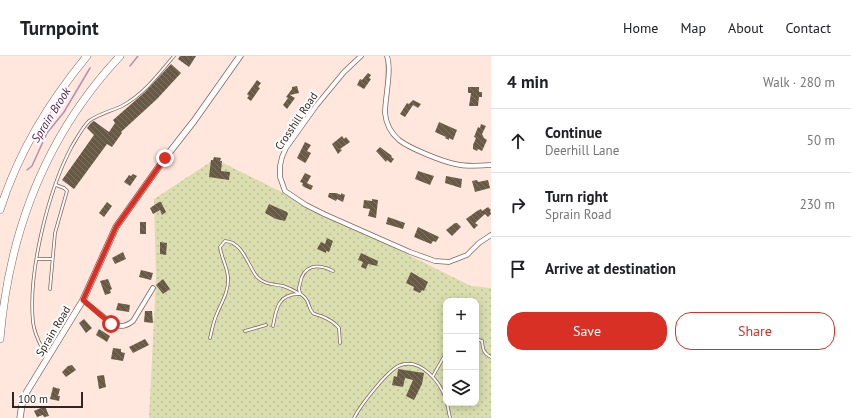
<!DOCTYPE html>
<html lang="en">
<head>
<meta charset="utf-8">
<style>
	body { margin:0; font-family:"PT Sans",sans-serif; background:#f6f6f6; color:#202124 }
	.controls { position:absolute; right:12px; bottom:12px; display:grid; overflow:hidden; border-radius:8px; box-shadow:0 2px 10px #0003 }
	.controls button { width:36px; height:36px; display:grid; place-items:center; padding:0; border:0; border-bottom:1px solid #e0e0e0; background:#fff; color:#202124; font:20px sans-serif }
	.scale { position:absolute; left:12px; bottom:10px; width:71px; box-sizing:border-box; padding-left:4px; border:2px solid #302521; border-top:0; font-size:11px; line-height:14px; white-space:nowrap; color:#302521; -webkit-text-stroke:3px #fff; paint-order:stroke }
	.stop { position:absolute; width:12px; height:12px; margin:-9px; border:3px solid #d93025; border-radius:50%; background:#fff }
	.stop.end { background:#d93025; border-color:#fff; box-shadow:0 1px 4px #0008 }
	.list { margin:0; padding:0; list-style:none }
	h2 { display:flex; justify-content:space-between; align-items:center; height:52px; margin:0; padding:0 16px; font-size:17px }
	h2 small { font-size:13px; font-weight:400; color:#757577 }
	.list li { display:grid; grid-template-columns:26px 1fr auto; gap:12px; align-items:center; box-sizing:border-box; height:64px; padding:0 16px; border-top:1px solid #e0e0e0 }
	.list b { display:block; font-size:15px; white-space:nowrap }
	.list p { margin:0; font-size:13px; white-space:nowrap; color:#757577 }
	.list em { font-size:13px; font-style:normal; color:#757577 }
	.actions { display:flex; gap:8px; padding:12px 16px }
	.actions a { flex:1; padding:9px 0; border:1px solid #d93025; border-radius:16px; text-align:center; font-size:14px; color:#d93025 }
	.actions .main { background:#d93025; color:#fff }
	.icon { flex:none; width:22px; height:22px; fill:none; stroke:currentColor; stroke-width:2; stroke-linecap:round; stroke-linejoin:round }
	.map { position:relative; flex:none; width:491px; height:362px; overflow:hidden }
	header { display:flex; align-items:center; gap:24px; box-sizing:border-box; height:56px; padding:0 20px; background:#fff; border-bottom:1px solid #e0e0e0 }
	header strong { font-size:19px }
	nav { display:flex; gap:22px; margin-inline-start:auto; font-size:14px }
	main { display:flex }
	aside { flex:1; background:#fff }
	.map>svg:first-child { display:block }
	.grass { fill:url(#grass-dots); fill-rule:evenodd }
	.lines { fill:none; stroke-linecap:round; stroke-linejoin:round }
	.stream { stroke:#b98eb0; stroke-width:1.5 }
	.building { fill:url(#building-back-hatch) }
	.lane-casing { stroke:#7f655b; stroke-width:3.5 }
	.street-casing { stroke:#7f655b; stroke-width:5.5 }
	.secondary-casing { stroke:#7f655b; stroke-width:7 }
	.highway-casing { stroke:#7f655b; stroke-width:8 }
	.lane { stroke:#fff; stroke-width:2 }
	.street { stroke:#fff; stroke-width:4 }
	.secondary { stroke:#fff; stroke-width:5.5 }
	.highway { stroke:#fff; stroke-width:7 }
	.route { stroke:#d93025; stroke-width:5 }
	.labels { text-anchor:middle; stroke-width:4; stroke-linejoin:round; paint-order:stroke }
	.street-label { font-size:11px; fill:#302521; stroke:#fff }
	.water-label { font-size:12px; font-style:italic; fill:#57234f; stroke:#fff }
</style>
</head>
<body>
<header>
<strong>Turnpoint</strong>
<nav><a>Home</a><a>Map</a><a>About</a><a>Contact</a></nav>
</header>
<main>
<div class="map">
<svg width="491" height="362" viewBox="0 0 491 362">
	<defs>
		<pattern id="grass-dots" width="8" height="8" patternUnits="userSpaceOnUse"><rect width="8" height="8" fill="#dadeaf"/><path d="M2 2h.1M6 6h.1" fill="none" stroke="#bbbe96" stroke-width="1.8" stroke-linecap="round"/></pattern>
		<pattern id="building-back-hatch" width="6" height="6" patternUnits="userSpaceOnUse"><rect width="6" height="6" fill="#675944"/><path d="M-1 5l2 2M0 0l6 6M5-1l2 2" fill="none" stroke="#7e7262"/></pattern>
	</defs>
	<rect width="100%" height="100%" fill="#ffe7de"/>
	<path class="grass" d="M215,103L471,230L491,232V362H149L156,223L154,143ZM446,245H476V347H446Z"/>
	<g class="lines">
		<g class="stream">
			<polyline points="130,10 138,0"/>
			<polyline points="27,114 32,110 47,77 64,56 90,12"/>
		</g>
	</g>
	<g class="building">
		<polygon points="180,0 196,0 189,11 178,3"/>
		<polygon points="171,8 181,17 157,43 121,76 122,77 112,91 107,88 74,133 62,124 94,79 87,72 91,67 94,65 109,76 115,67 113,64 145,36"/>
		<polygon points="368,17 371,19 369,22 371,23 364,33 357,29 360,23 362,24"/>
		<polygon points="257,24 261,27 258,31 260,32 251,45 247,42 249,40 247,38"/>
		<polygon points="297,30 299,37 290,39 295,42 287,53 283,49 288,42 286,41 292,33 292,31"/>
		<polygon points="468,31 479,31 479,36 482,36 482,41 479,41 478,50 469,50 471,37 468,37"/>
		<polygon points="413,44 421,48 418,52 413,49 405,61 400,58 407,47 409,48"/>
		<polygon points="439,66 457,74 453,84 449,82 449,84 445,82 446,81 435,76"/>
		<polygon points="481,68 486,70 482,78 484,82 487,84 482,95 478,93 477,95 473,93 473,89 476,82 474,81 478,71 480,72"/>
		<polygon points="342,80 344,83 346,81 350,86 340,93 342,94 338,98 332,88"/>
		<polygon points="305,86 311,89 307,95 311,97 306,106 305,107 297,102"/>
		<polygon points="380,91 392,100 391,101 394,103 391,107 387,104 386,106 376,95"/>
		<polygon points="214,101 221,102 220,105 222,105 221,115 230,116 229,124 209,121 211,104 213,104"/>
		<polygon points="418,115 434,120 430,129 415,123"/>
		<polygon points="305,117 311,120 307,127 313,130 311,134 304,131 302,129 303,127 300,126"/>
		<polygon points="133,118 137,120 130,130 124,126 129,119 131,120"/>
		<polygon points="446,120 462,123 461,132 445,127"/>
		<polygon points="477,124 478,126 488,124 490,132 475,136 472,125"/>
		<polygon points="329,137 336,137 341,139 341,137 345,139 343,146 337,143 336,145 328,141"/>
		<polygon points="372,143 378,144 376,162 368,160 370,153 363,152 364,144 372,145"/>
		<polygon points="107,146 112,150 104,161 99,157"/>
		<polygon points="159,146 161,146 166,156 162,159 160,154 153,158 150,152"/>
		<polygon points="269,148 287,156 288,158 285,165 276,163 265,157"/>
		<polygon points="488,151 491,154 490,155 491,158 488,161 485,158 475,167 478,169 474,173 466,163 477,155 481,153 482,155"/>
		<polygon points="388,161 405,167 403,173 386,168"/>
		<rect x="140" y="166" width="6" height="12"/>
		<polygon points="455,167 457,167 461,171 452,180 446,174"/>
		<polygon points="418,171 439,181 436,186 433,185 431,188 414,181"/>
		<polygon points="327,182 333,185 329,196 326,195 326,197 317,193 321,186 325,188"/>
		<polygon points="160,186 167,187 166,199 160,198"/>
		<polygon points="123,196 126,203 115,208 112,202"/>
		<polygon points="361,197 378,205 377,210 368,208 366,213 361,211 363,206 358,204"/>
		<polygon points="141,214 153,217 151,224 139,221"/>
		<polygon points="411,216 428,226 424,235 422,234 420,237 413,234 414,231 406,227"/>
		<polygon points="108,223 112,233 110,234 111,237 105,239 100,225"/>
		<polygon points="163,223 170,233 163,238 156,229"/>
		<polygon points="118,247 130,249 129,256 116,254"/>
		<polygon points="145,255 152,255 153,267 144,266"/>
		<polygon points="84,263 92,272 86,277 79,267"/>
		<polygon points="99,273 110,280 107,286 96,279"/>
		<polygon points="145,283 149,289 133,297 129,291"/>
		<polygon points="113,292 121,293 121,296 125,297 123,305 111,303"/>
		<polygon points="72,309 76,314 66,321 62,316 68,310"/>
		<polygon points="398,313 424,317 422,328 414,344 406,340 413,324 405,322 403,331 392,329 394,320 397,321"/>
		<polygon points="104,319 106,331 99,333 97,320"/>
		<polygon points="53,331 60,333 58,340 60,340 59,345 50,343"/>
		<polygon points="45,350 49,360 44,361 43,359 37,361 34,355"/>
	</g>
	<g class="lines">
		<g class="lane-casing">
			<g id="lane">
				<polyline points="37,203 52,203"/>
				<path d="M333,215C317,207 303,209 300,228C299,231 298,233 300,237C301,239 304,240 306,243C309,247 309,253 313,257C315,259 319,259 321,260C329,263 334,266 339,272L340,287"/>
				<polyline points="50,233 55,177 67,135 64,132 56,129"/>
				<path d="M273,270C276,253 278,238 299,238"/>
				<polyline points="245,275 266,269"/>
				<path d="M210,282C212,274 213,267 216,260C221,247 229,236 228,221C227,210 221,201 220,191L225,185C243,186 248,210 257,221C265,229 274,228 283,230C289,232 295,235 300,238"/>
				<path d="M476,283L482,285C483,293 483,297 491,301"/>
				<path d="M46,300C41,290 34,278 33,266C28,216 48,135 72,90C77,82 82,72 89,65C99,58 111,55 122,50C143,39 159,18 174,0"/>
				<polyline points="433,320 446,297"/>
				<polyline points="447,347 450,362"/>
				<path d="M354,362C360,350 389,312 401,309C421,302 440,326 446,343"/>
			</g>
		</g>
		<g class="street-casing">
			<g id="street">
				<polyline points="361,0 344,16 316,50 286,92 282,101 280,110 280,121 285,135 306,149 324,158 410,196 435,205 449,206 467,199 479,187 491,179"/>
				<path d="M387,0C392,14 385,41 385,57C386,68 391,77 399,84C409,92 441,105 455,108C467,111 479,110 491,109"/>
				<path d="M83,244C89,249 95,254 100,258C112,267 119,276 133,265L153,232"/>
			</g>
		</g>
		<g class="secondary-casing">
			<polyline id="secondary" points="20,362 22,348 26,337 83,244 116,171 165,102 194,65 240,0"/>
		</g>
		<g class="highway-casing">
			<g id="highway">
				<path d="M0,154C18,97 49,46 87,0"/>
				<path d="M0,283C9,175 45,80 120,0"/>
			</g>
		</g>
		<use href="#lane" class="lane"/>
		<use href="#street" class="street"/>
		<use href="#secondary" class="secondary"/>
		<use href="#highway" class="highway"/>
	</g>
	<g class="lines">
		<polyline class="route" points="111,268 83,244 116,171 165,102"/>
	</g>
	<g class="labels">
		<g class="street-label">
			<text transform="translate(296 65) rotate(-56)" y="4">Crosshill Road</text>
			<text transform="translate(53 275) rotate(-59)" y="4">Sprain Road</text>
		</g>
		<g class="water-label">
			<text transform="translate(51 59) rotate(-58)" y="4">Sprain Brook</text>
		</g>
	</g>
</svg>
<div class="controls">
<button>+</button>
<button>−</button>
<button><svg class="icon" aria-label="layers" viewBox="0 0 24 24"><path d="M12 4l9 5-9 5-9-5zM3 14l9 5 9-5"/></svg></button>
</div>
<div class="scale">100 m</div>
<div class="stop" style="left:111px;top:268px"></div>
<div class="stop end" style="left:165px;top:102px"></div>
</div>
<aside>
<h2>4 min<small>Walk · 280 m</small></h2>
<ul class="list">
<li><svg class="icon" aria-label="ahead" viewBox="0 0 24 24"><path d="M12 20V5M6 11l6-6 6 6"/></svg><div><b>Continue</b><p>Deerhill Lane</p></div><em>50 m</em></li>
<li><svg class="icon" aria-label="right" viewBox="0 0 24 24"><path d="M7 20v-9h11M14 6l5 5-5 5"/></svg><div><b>Turn right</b><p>Sprain Road</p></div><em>230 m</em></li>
<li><svg class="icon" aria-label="arrive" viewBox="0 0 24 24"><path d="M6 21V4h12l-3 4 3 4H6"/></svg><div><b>Arrive at destination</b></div></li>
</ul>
<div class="actions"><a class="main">Save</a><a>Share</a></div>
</aside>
</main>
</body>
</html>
